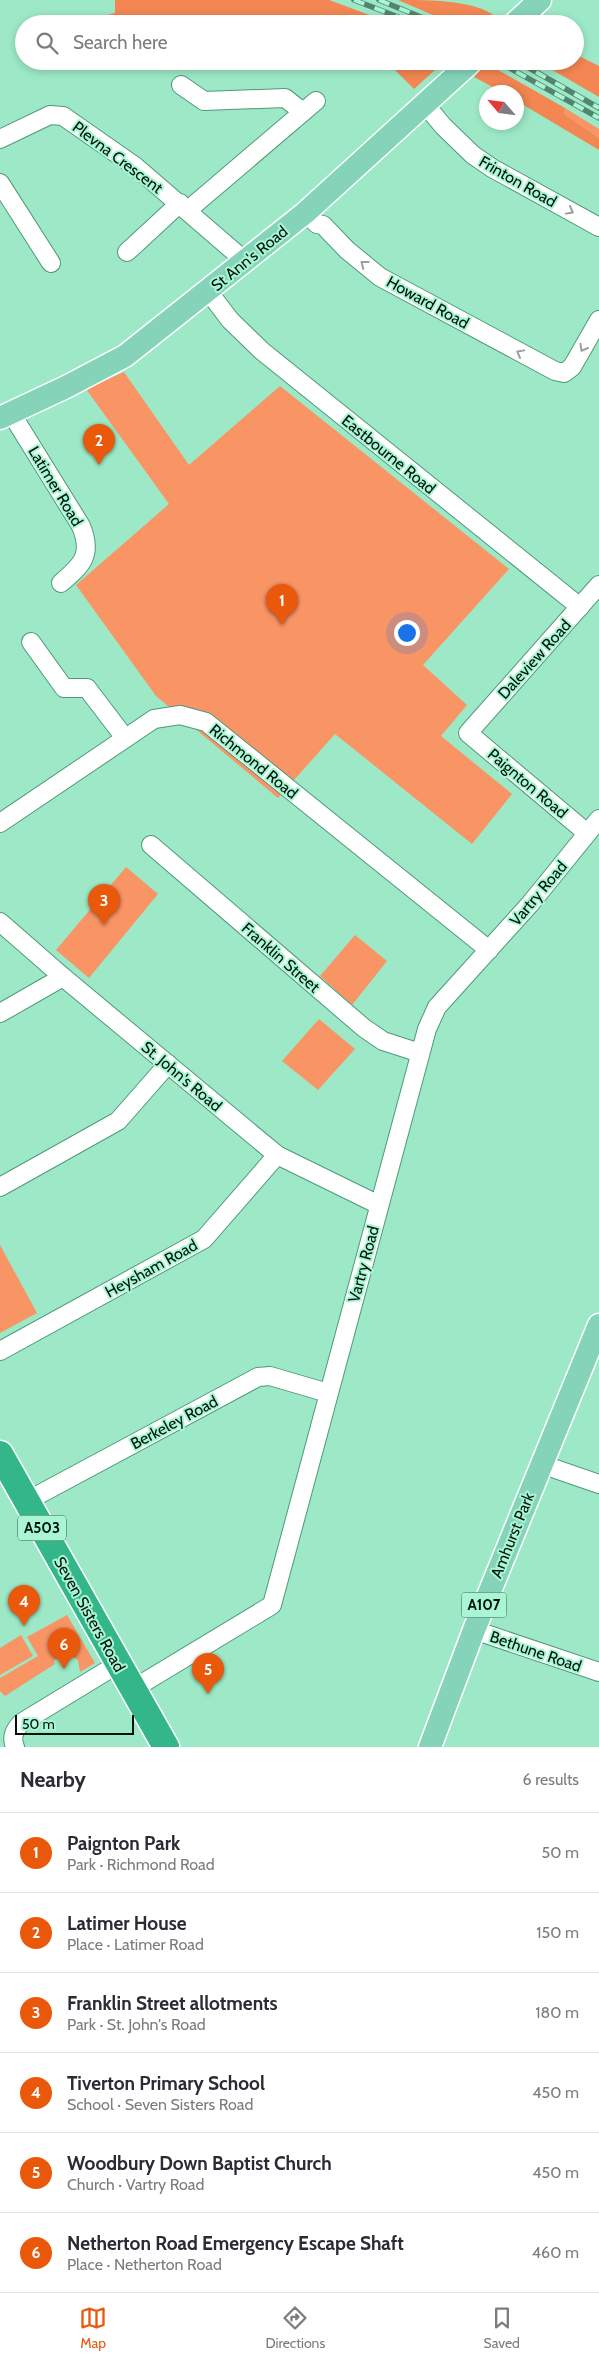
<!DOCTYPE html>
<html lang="en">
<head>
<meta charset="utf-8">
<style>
	body { margin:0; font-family:Cabin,sans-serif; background:#f2f2f3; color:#2b2b33 }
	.compass { position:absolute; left:479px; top:85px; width:45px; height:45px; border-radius:50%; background:#fff; box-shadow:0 2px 8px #0003; rotate:298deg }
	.scale { position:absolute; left:15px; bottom:12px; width:119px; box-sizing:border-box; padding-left:5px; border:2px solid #00140b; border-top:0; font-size:14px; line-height:18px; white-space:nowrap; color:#00140b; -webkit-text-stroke:4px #aaf6d4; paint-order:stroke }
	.you { position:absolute; left:406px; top:632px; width:18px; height:18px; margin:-12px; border:4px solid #fff; border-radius:50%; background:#1a73e8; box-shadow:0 0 0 8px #1a73e833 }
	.badge { display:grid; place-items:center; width:32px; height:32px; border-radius:50%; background:#ea580c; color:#fff; font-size:16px; font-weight:700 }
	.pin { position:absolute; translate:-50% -41px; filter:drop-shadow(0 1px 2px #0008) }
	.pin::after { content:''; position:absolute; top:26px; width:18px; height:15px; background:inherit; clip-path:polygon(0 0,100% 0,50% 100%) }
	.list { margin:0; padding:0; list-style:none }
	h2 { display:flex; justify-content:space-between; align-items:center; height:65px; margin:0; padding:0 20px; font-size:21px }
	h2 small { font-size:16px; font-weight:400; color:#7c7c81 }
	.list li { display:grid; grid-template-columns:32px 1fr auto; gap:15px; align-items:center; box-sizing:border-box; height:80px; padding:0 20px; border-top:1px solid #e1e1e2 }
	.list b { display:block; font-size:19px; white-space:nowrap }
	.list p { margin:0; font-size:16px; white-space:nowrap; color:#7c7c81 }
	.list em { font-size:16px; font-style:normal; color:#7c7c81 }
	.icon { flex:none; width:28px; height:28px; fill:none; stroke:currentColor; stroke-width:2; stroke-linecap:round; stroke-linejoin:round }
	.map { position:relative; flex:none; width:599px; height:1747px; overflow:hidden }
	.search { position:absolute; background:#fff; box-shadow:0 2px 8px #0003; left:15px; right:15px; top:15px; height:55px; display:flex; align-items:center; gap:12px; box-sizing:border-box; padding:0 18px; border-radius:28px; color:#7c7c81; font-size:19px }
	.sheet { height:545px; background:#fff }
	nav { display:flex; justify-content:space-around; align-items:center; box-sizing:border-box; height:70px; border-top:1px solid #e1e1e2; background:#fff; font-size:14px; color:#7c7c81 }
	nav a { display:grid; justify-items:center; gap:2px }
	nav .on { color:#ea580c }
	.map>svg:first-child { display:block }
	.green { fill:#f99465 }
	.forest { fill:#f38652 }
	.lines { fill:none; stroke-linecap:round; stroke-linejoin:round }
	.minor-casing { stroke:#4e997a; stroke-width:20 }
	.major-casing { stroke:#fff; stroke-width:25 }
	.highway-casing { stroke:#fff; stroke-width:29 }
	.minor { stroke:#fff; stroke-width:18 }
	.major { stroke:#85d4b9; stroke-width:22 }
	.highway { stroke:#33b78a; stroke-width:26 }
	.rail-casing { stroke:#53856e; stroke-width:5.5 }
	.rail { stroke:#aaf6d4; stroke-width:4; stroke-dasharray:11; stroke-linecap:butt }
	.oneway { stroke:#99a19d }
	.labels { text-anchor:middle; stroke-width:4; stroke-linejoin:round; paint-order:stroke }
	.shield { fill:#aaf6d4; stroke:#335847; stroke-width:1 }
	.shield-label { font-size:15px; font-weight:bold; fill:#00140b }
	.street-label { font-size:16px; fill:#00140b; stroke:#aaf6d4 }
</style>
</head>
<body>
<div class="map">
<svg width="599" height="1747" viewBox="0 0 599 1747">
	<rect width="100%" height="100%" fill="#9de9c7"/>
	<g class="green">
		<polygon points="565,108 599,129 599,138 564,114"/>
		<polygon points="124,372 189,465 280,386 509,569 423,665 467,705 441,736 512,794 472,844 335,734 278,798 156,696 76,585 169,504 86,389"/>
		<polygon points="126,867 158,894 89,978 56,950"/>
		<polygon points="355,935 387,961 352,1005 320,976"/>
		<polygon points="319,1019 355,1049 318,1090 282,1061"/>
		<polygon points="0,1245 37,1313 0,1333"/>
		<polygon points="67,1615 95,1663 80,1672 78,1660 70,1655 54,1660 55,1664 5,1696 0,1691 0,1678 38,1656 27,1637"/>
		<polygon points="21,1635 33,1656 0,1675 0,1648"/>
	</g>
	<g class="forest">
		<polygon points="115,0 329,0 394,24 97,24 100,17 115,13"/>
		<path d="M398,0C428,0 474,0 495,16L486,24H454Z"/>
		<polygon points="575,54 599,66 599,97 537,61 575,61"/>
		<polygon points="375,61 445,61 414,89 394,69"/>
		<polygon points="486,63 565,108 564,114 599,138 599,150 517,101 516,92 502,92 474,77"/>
	</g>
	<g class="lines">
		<g class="minor-casing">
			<g id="minor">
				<polyline points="181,85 204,101 285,98 303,112"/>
				<polyline points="424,103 443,126 473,155 492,168 599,227"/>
				<polyline points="0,139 50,115 63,116 136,167 245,261"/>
				<polyline points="0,183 51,263"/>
				<polyline points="188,210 316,101"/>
				<polyline points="305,213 317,224 323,225 347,250 380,277 555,371 564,373 572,367 599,320"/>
				<polyline points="127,252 180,203"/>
				<polyline points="208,291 230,320 262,351 580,607"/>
				<path d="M11,413L81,526C93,555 82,565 61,583"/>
				<polyline points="31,642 64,688 87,688 125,738"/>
				<polyline points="0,823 154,719 180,715 206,722 489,950"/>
				<polyline points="587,833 468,733 599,585"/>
				<polyline points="151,845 364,1028 383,1041 420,1053"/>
				<polyline points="0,922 63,977 277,1155 379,1205"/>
				<polyline points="0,1013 63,977"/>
				<polyline points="0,1187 118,1121 168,1064"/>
				<polyline points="0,1351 204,1239 277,1155"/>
				<polyline points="541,1464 599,1484"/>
				<polyline points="27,1501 258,1377 270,1376 328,1393"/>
				<polyline points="474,1630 599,1672"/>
				<polyline points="133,1689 272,1605 427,1029 437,1007 530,904 599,819"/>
				<path d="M15,1747C11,1737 14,1731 21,1723L118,1664"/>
			</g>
		</g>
		<g class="major-casing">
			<g id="major">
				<polyline points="514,24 540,0"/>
				<polyline points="0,418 66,387 125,356 305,213 472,61"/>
				<polyline points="430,1747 474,1630 599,1325"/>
			</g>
		</g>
		<g class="highway-casing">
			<polyline id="highway" points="0,1454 166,1747"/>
		</g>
		<use href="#minor" class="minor"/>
		<use href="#major" class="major"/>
		<use href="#highway" class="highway"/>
		<g class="rail-casing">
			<g id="rail">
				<polyline points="354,0 416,24"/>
				<polyline points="379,0 438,24"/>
				<polyline points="497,61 599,118"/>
				<polyline points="517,61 599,108"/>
			</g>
		</g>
		<use href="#rail" class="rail"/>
	</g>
	<defs><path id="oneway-chevron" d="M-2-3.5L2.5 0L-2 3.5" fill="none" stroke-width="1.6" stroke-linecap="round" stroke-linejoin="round" transform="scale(1.25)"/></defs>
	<g class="oneway">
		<use href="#oneway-chevron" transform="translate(570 211) rotate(29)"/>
		<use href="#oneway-chevron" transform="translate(364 264) rotate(-142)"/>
		<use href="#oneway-chevron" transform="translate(583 348) rotate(120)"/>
		<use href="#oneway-chevron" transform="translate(520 353) rotate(-151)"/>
	</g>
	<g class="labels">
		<g class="shield">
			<rect x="18" y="1515.5" width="48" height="25" rx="4"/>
			<rect x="461.5" y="1592.5" width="45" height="25" rx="4"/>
		</g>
		<g class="shield-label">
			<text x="42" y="1533">A503</text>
			<text x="484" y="1610">A107</text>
		</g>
		<g class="street-label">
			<text transform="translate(118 157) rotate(37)" y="6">Plevna Crescent</text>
			<text transform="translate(518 181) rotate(30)" y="6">Frinton Road</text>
			<text transform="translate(249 258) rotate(-39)" y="6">St Ann's Road</text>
			<text transform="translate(428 302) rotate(29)" y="6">Howard Road</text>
			<text transform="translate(389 454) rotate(39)" y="6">Eastbourne Road</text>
			<text transform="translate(56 486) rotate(59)" y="6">Latimer Road</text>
			<text transform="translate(534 659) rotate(-48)" y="6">Daleview Road</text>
			<text transform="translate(254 761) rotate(39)" y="6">Richmond Road</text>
			<text transform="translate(528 783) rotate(40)" y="6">Paignton Road</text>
			<text transform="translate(538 893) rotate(-50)" y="6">Vartry Road</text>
			<text transform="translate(281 957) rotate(41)" y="6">Franklin Street</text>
			<text transform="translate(182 1076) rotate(40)" y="6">St. John's Road</text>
			<text transform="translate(363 1264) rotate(-75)" y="6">Vartry Road</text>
			<text transform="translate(151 1268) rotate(-29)" y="6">Heysham Road</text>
			<text transform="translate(174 1422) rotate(-28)" y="6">Berkeley Road</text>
			<text transform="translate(512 1535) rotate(-68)" y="6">Amhurst Park</text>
			<text transform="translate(90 1614) rotate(61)" y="6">Seven Sisters Road</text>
			<text transform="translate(536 1651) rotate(19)" y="6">Bethune Road</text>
		</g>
	</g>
</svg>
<svg class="compass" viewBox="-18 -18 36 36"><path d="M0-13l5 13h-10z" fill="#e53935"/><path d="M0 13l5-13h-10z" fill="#7c7c81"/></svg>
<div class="scale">50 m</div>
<div class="you"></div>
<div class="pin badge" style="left:282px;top:625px">1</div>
<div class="pin badge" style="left:99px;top:465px">2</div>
<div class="pin badge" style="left:104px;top:925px">3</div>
<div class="pin badge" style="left:24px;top:1626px">4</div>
<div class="pin badge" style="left:208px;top:1694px">5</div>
<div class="pin badge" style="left:64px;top:1669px">6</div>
<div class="search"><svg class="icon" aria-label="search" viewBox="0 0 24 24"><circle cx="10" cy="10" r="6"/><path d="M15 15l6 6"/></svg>Search here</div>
</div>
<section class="sheet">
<h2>Nearby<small>6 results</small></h2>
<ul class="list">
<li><span class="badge">1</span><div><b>Paignton Park</b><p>Park · Richmond Road</p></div><em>50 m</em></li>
<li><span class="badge">2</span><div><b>Latimer House</b><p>Place · Latimer Road</p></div><em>150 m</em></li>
<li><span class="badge">3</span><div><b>Franklin Street allotments</b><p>Park · St. John's Road</p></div><em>180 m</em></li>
<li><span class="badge">4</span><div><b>Tiverton Primary School</b><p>School · Seven Sisters Road</p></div><em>450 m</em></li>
<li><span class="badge">5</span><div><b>Woodbury Down Baptist Church</b><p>Church · Vartry Road</p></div><em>450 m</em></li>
<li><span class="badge">6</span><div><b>Netherton Road Emergency Escape Shaft</b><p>Place · Netherton Road</p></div><em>460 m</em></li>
</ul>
</section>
<nav>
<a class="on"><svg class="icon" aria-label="map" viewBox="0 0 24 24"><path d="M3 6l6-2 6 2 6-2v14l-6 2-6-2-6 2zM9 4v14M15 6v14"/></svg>Map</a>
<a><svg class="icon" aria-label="directions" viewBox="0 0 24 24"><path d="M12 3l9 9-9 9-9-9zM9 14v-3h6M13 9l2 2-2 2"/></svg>Directions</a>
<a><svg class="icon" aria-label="saved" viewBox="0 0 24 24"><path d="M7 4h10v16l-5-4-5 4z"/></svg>Saved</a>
</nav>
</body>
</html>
